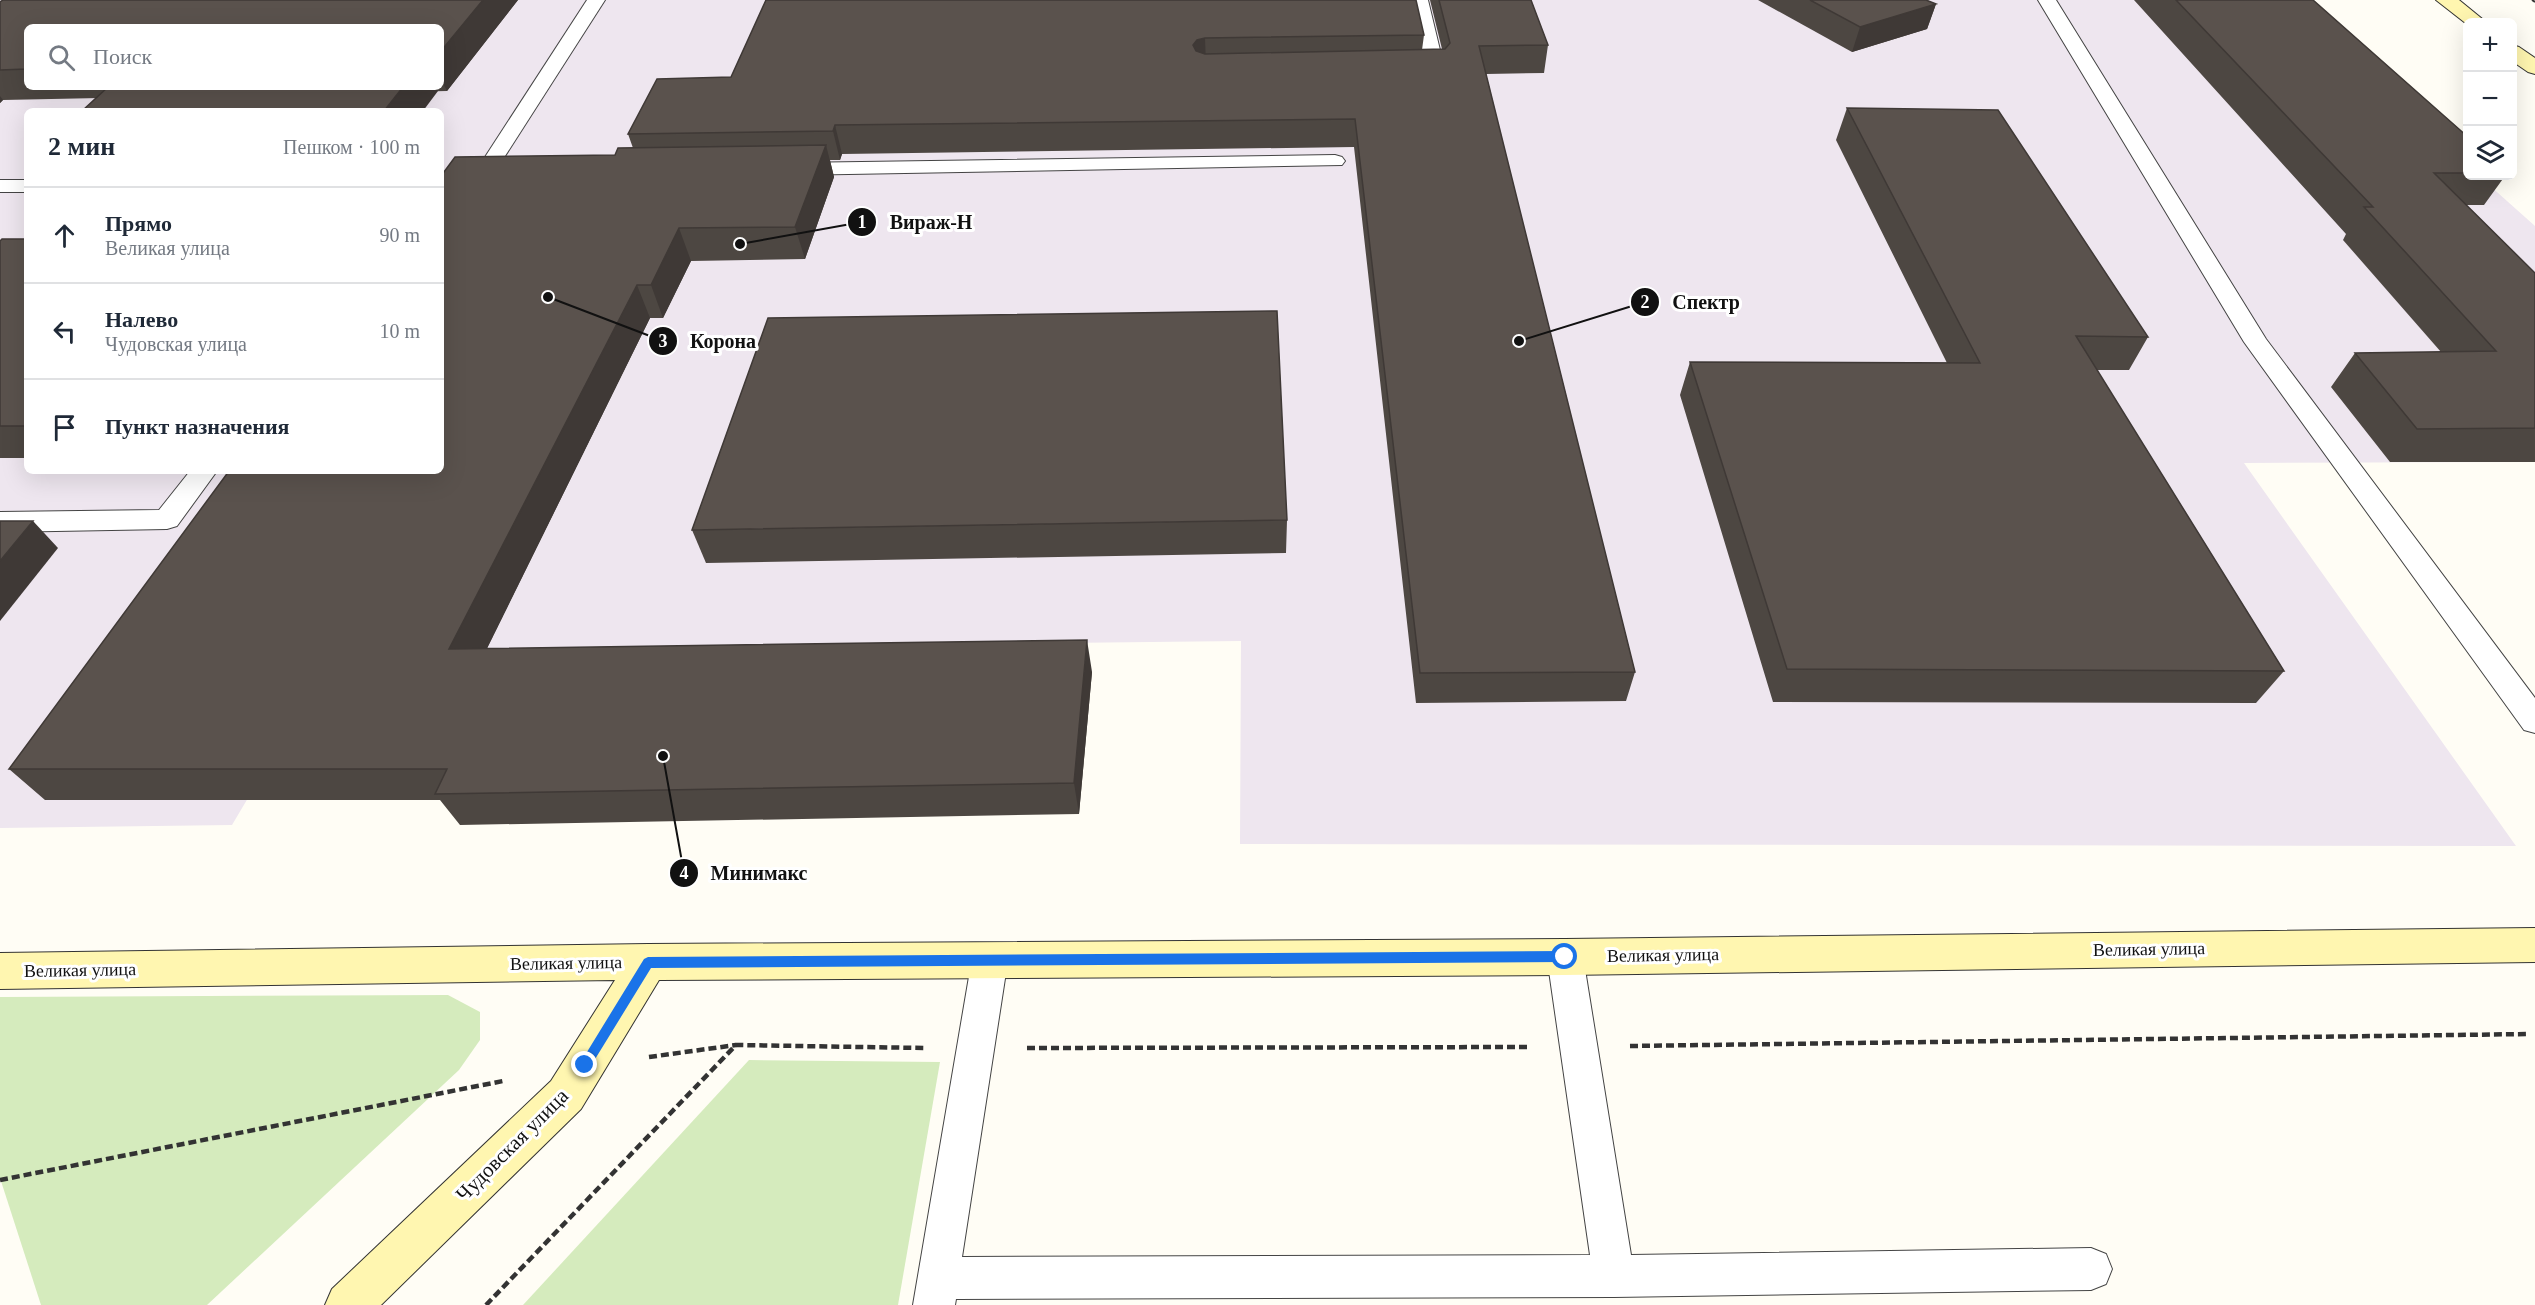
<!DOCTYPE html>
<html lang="ru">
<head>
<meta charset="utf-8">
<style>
	body { margin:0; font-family:Georgia,serif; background:#f2f2f3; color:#1f2937 }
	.controls { position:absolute; right:18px; top:18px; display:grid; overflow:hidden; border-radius:9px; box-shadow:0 6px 24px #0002 }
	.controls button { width:54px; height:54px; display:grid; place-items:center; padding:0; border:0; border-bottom:2px solid #e0e1e3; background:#fff; color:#1f2937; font:30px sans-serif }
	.stop { position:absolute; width:18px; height:18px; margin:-14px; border:4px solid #1a73e8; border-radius:50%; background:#fff }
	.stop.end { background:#1a73e8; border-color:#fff; box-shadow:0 2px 6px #0008 }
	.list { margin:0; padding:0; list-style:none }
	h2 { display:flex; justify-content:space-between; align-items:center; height:78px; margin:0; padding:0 24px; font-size:26px }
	h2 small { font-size:20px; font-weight:400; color:#747a83 }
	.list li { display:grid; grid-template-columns:39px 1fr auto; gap:18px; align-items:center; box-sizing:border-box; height:96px; padding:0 24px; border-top:2px solid #e0e1e3 }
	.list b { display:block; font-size:22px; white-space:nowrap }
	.list p { margin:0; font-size:20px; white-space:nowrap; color:#747a83 }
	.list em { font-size:20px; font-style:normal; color:#747a83 }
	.icon { flex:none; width:33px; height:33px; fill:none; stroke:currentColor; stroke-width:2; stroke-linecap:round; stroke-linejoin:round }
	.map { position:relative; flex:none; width:2535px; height:1305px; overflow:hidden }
	.search { position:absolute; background:#fff; box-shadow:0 6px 24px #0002; left:24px; top:24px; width:420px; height:66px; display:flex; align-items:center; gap:15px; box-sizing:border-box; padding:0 21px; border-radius:9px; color:#747a83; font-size:22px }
	.panel { position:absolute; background:#fff; box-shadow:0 6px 24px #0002; left:24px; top:108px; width:420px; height:366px; border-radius:9px }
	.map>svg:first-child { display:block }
	.industrial { fill:#eee6ef; fill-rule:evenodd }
	.green { fill:#d5ebbd }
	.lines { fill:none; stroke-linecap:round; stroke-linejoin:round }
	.lane-casing { stroke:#444; stroke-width:2 }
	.secondary-casing { stroke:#333; stroke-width:2 }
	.path-far1 { stroke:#333; stroke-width:2; stroke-dasharray:4 2; stroke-linecap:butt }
	.path { stroke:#333; stroke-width:4.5; stroke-dasharray:8 4; stroke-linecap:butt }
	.lane { fill:#fff; fill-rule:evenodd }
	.secondary { fill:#fff6b0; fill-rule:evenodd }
	.wall { fill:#4d4742; fill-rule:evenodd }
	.shaded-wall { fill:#3f3936 }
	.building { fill:#5a524d; stroke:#3f3936; stroke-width:1.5 }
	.route { fill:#1a73e8 }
	.labels { text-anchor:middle; stroke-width:6; stroke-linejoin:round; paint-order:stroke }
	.street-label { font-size:18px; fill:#111; stroke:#fff }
	.near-street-label { font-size:21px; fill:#111; stroke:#fff }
	.leader { fill:none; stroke:#111; stroke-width:2 }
	.callout-dot { fill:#111; stroke:#fff; stroke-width:2 }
	.mark-label { font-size:18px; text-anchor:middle; font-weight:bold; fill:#fff }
	.callout-label { font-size:20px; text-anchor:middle; font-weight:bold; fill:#111; stroke:#fff; stroke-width:6; stroke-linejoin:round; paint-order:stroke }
</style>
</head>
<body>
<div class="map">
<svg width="2535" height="1305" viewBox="0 0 2535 1305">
	<rect width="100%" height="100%" fill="#fffdf5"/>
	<path class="industrial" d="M0,0H2286L2468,176H2479L2535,226V462L2244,463L2516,846L1240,844L1241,641L335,651L232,825L0,828ZM27,27H441V87H27ZM27,111H441V471H27Z"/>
	<g class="green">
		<polygon points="448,995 480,1012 480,1040 459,1070 207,1305 41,1305 0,1178 0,997"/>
		<polygon points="749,1060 940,1062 898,1305 523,1305"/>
	</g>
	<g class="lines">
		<g class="lane-casing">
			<g id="lane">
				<polygon points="587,0 605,0 491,178 484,180 477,178 474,174"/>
				<polygon points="1410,0 1428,0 1445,71 1442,75 1410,75 1407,71 1410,67 1424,65"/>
				<polygon points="2038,0 2056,0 2266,339 2535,698 2535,733 2524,730 2244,342"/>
				<polygon points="1335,155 1342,157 1345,161 1342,165 792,175 785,173 782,169 785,165 792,163"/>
				<rect x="0" y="180" width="27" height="12"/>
				<polygon points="190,471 217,471 177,526 167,529 0,532 0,512 159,510"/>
				<polygon points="1565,941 1578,946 1583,957 1631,1255 2091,1248 2106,1254 2112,1269 2106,1284 2091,1290 1614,1297 956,1299 955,1305 913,1305 972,959 977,948 990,943 1003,948 1008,959 962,1257 1590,1255 1547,957 1552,946"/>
			</g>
		</g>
		<g class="secondary-casing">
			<g id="secondary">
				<polygon points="2436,0 2459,0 2486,22 2468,22 2468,25"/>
				<polygon points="2512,45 2519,47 2535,58 2535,74 2528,72 2512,61"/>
				<polygon points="2535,928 2535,962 1565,975 659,980 581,1109 381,1305 325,1305 332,1289 551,1081 615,980 0,989 0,953 648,944 1565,939"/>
			</g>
		</g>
		<polyline class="path-far1" points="2532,0 2535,2"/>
		<g class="path">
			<polyline points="1630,1046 2529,1034"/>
			<polyline points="1027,1048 1529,1047"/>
			<polyline points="649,1057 736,1045"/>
			<polyline points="0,1180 503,1081"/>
			<polyline points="486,1305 736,1045 926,1048"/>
		</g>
		<use href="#lane" class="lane"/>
		<use href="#secondary" class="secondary"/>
	</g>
	<g class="wall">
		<path d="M3,0H518L447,91L3,100L0,103V2ZM27,27H441V87H27Z"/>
		<polygon points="766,0 1424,35 1422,50 1442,49 1430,0 1531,0 1548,45 1544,73 1486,74 1635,672 1626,701 1416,703 1354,147 842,154 840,160 830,160 834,177 805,259 691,261 663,318 650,318 487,648 1092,672 1079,814 460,825 440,800 45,800 9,769 615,155 633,148 628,134 731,77"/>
		<polygon points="1758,0 1926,0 1936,4 1927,29 1852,52"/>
		<polygon points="2134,0 2313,0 2468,137 2468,176 2505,176 2484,205 2466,205 2535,273 2535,462 2390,462 2331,387 2355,353 2441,352 2343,240 2346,234"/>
		<polygon points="1847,108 2148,337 2129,370 2096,370 2284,671 2256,703 1773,702 1680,395 1690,362 1947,363 1836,140"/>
		<polygon points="27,239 27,458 0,458 0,241"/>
		<polygon points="1287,520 1286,553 706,563 692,530"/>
	</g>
	<g class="shaded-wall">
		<polygon points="483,0 518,0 447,91 441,79 441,51"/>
		<polygon points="1936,4 1927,29 1852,52 1860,27"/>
		<polygon points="1205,38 1206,66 1198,68 1193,45 1197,40"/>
		<polygon points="403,87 436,87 438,91 423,111 384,111"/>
		<polygon points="0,96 3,100 0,103"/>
		<polygon points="835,125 842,154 840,160 833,131"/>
		<polygon points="826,145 834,177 805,259 795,227"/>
		<polygon points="679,228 691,261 663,318 651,285"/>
		<polygon points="637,285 650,318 471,681 449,649"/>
		<polygon points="33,521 58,548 0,621 0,561"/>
		<polygon points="1087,640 1092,672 1079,814 1074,783"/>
	</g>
	<g class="building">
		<polygon points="3,0 483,0 441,51 441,27 27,27 27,69 0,70 0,2"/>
		<polygon points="766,0 1416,0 1424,35 1205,38 1197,40 1193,45 1196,51 1205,54 1445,49 1450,43 1439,0 1531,0 1548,45 1479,46 1635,672 1420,673 1355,119 835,125 833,131 628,134 657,79 731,77"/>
		<polygon points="1810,0 1926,0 1936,4 1860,27"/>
		<polygon points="2176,0 2313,0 2468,137 2468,173 2434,173 2535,273 2535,428 2417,429 2355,353 2496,351 2364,207 2373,207"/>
		<polygon points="108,87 403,87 384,111 82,111"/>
		<polygon points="1847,108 1998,110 2148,337 2076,336 2284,671 1787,669 1690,362 1980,363"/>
		<polygon points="826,145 795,227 679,228 651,285 637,285 449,649 1087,640 1074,783 435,794 447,769 9,769 229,471 441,471 441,176 455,157 615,155 618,148"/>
		<polygon points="2,239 27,239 27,426 0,426 0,241"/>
		<polygon points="1277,311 1287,520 692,530 768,318"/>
		<polygon points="0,521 33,521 0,561"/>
	</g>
	<polygon class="route" points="1565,951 1570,957 1565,962 651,968 589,1069 581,1069 579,1065 644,959 648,957"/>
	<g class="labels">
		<g class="street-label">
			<text transform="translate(2149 949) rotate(-1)" y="6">Великая улица</text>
			<text transform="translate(1663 955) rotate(-1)" y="6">Великая улица</text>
			<text transform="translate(566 963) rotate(-1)" y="6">Великая улица</text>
			<text transform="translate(80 970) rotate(-1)" y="6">Великая улица</text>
		</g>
		<g class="near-street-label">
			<text transform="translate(512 1145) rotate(-45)" y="7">Чудовская улица</text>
		</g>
	</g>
	<path class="leader" d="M740 244L862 222M1519 341L1645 302M548 297L663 341M663 756L684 873"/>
	<g class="callout-dot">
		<circle cx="740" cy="244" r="6"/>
		<circle cx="1519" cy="341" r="6"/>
		<circle cx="548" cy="297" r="6"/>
		<circle cx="663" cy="756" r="6"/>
		<circle cx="862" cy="222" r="15"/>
		<circle cx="1645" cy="302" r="15"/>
		<circle cx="663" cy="341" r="15"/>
		<circle cx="684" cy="873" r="15"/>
	</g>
	<g class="mark-label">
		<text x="862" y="228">1</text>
		<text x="1645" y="308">2</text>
		<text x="663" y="347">3</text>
		<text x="684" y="879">4</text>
	</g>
	<g class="callout-label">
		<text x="931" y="229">Вираж-Н</text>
		<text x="1706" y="309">Спектр</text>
		<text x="723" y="348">Корона</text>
		<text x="759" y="880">Минимакс</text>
	</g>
</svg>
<div class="controls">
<button>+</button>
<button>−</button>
<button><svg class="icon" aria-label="layers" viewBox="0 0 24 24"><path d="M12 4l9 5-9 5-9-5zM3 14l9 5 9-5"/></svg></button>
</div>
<div class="stop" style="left:1565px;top:957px"></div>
<div class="stop end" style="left:585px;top:1065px"></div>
<div class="search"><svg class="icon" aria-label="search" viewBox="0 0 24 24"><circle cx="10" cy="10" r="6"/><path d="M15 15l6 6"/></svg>Поиск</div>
<section class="panel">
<h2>2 мин<small>Пешком · 100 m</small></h2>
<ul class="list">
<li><svg class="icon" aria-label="ahead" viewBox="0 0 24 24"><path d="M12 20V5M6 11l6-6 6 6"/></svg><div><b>Прямо</b><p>Великая улица</p></div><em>90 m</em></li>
<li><svg class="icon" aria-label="left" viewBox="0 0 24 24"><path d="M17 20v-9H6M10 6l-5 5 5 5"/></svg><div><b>Налево</b><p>Чудовская улица</p></div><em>10 m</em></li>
<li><svg class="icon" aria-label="arrive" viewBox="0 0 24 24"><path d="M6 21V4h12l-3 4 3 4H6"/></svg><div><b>Пункт назначения</b></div></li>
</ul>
</section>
</div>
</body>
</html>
